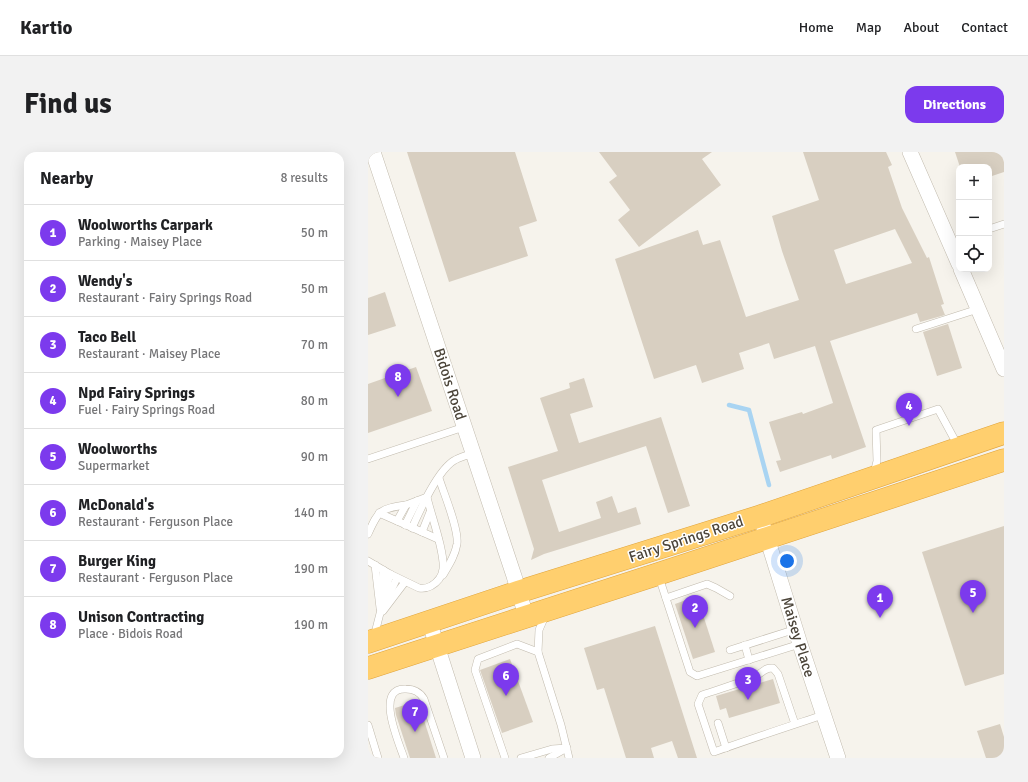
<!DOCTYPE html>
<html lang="en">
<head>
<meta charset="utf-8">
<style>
	body { margin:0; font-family:Signika,sans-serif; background:#f2f2f2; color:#202124 }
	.controls { position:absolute; right:12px; top:12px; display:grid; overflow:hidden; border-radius:8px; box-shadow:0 4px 16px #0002 }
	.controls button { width:36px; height:36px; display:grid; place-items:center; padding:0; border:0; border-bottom:1px solid #e0e0e0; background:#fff; color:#202124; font:20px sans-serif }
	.you { position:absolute; left:419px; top:409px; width:14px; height:14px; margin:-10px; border:3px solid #fff; border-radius:50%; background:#1a73e8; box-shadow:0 0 0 6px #1a73e833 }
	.badge { display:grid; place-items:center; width:26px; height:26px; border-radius:50%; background:#7c3aed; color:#fff; font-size:13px; font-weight:700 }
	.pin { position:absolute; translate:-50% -33px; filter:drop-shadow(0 1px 2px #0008) }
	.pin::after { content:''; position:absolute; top:21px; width:14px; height:12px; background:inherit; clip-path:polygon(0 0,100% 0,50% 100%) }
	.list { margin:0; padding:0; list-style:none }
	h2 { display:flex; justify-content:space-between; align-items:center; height:52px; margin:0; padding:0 16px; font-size:17px }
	h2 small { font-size:13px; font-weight:400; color:#757577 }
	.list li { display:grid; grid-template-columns:26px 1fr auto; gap:12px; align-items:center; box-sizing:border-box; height:56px; padding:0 16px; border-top:1px solid #e0e0e0 }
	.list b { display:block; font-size:15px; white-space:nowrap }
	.list p { margin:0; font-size:13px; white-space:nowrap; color:#757577 }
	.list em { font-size:13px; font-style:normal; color:#757577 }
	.icon { flex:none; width:22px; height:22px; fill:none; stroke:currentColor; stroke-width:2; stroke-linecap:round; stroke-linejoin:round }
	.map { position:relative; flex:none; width:636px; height:606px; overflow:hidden; border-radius:12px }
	header { display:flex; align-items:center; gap:24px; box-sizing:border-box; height:56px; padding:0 20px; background:#fff; border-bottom:1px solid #e0e0e0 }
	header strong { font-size:19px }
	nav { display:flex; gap:22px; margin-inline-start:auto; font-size:14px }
	.intro { display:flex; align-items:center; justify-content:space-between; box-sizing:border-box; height:96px; padding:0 24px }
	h1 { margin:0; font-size:28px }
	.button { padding:10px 18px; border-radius:12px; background:#7c3aed; color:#fff; font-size:14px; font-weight:700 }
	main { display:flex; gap:24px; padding:0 24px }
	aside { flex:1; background:#fff; border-radius:12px; box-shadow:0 4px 16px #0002 }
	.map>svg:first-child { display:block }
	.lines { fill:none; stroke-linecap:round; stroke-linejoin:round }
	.stream { stroke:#a9d4f2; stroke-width:4.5 }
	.building { fill:#d8cfc1; fill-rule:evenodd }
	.lane-casing { stroke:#c2bbae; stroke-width:8 }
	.street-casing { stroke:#c2bbae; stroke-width:16 }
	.highway-casing { stroke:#e0a43c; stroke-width:23 }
	.lane { stroke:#fff; stroke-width:7 }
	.street { stroke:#fff; stroke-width:15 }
	.highway { stroke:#ffcf6e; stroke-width:22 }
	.labels { text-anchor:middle; stroke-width:3; stroke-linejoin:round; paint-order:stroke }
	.street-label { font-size:15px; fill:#4b4439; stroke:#fff }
</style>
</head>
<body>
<header>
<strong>Kartio</strong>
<nav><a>Home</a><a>Map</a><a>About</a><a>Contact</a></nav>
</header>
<div class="intro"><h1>Find us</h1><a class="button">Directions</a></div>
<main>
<aside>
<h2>Nearby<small>8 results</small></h2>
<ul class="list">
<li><span class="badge">1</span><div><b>Woolworths Carpark</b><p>Parking · Maisey Place</p></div><em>50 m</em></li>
<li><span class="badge">2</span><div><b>Wendy's</b><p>Restaurant · Fairy Springs Road</p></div><em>50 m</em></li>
<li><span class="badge">3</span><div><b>Taco Bell</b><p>Restaurant · Maisey Place</p></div><em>70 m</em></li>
<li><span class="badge">4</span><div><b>Npd Fairy Springs</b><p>Fuel · Fairy Springs Road</p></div><em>80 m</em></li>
<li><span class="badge">5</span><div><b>Woolworths</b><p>Supermarket</p></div><em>90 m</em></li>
<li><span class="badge">6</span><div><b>McDonald's</b><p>Restaurant · Ferguson Place</p></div><em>140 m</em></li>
<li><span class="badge">7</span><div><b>Burger King</b><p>Restaurant · Ferguson Place</p></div><em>190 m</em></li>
<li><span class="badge">8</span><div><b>Unison Contracting</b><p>Place · Bidois Road</p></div><em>190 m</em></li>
</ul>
</aside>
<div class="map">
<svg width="636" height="606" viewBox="0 0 636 606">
	<rect width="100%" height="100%" fill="#f6f3ec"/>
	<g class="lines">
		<polyline class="stream" points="361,253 381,258 401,333"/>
	</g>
	<g class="building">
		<polygon points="39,0 147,0 169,69 151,75 160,104 81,130"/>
		<polygon points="231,0 344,0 334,7 353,33 271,95 250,68 262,58 241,30 249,24"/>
		<path d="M435,0H518L524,13L520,15L534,56L559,106L561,105L576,152L573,153L577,163L552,170L549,161L462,189L498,295L464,307L463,303L412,320L408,309L413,308L401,270L434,260L435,262L465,251L447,194L406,207L401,191L371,201L376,217L334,231L328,213L286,227L247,107L330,78L335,93L352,88L378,165L431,148L414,99L404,64L451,48ZM527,77L544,111L478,132L466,98Z"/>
		<polygon points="587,0 636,0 636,20 621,25 621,15 592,15"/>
		<polygon points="17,140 28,174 0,183 0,146"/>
		<polygon points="580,172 594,216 569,224 555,180"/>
		<polygon points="48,215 64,259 0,281 0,232"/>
		<polygon points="216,226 225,255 202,262 211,291 293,265 322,354 300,361 278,294 174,328 191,380 233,366 228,350 244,344 250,361 268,355 273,372 176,402 163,408 166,397 140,315 190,299 172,246 202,236 201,231"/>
		<polygon points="636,374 636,522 597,534 554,400"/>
		<polygon points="329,444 347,500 325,507 307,452"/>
		<polygon points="287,474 329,606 310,606 304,589 283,596 286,606 258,606 236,536 229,538 216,496"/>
		<polygon points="142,507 165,570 134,581 112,518"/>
		<polygon points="405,527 412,551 361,566 358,556 352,558 348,544"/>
		<polygon points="50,549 68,606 42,606 28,563 27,556"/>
		<polygon points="632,572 636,585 636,606 618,606 609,579"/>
	</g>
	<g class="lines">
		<g class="lane-casing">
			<g id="lane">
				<polyline points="621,77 636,72"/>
				<polyline points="548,177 610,157"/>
				<polyline points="0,307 96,275"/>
				<polyline points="506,321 509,309 508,278 570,257 590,294"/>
				<path d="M71,326C76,342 91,377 89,392C87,404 81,413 75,423"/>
				<polyline points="11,361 70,387"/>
				<polyline points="37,373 49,349"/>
				<path d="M44,376C52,358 70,317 87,308C93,305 99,303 105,301"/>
				<polyline points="54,380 62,360"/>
				<path d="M0,382C11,357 12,357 38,353"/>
				<path d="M0,409L22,422L51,436C56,437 59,436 63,434C70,430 74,425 75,417C77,400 63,363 59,345L38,353L29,369"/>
				<polyline points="7,413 12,456"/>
				<polyline points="291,425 322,520 329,524 432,492"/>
				<polyline points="14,440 15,418"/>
				<polyline points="298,446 339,432 348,436 362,444"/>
				<polyline points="19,447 29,426"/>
				<polyline points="15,459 37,430"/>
				<polyline points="177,464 171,478 170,500 193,573 201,606"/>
				<polyline points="6,485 22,422"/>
				<polyline points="377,493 381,508"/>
				<polyline points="362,498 428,477"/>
				<polyline points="350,571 358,596"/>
				<path d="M427,572L410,522L405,516C396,515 394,522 386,525C369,532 351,537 334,543L330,552L346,600C382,587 419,575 455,563"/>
				<polyline points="0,573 10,606"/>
				<path d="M36,606C31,591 6,535 38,537C46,537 52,540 56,547L76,606"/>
				<polyline points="137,606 107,518 110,507 149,492 170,500"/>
				<polyline points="153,606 184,597 199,596"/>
				<polyline points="181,606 197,597"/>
			</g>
		</g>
		<g class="street-casing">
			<g id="street">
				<polyline points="5,0 146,424 158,464"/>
				<polyline points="542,0 591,112"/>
				<polyline points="593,117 636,217"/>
				<polyline points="396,376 432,492 470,606"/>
				<polyline points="61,469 105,606"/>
			</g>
		</g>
		<g class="highway-casing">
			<g id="highway">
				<polyline points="0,490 150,440 393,364 636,281"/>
				<polyline points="0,516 290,422 636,308"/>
			</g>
		</g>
		<use href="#lane" class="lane"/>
		<use href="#street" class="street"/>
		<use href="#highway" class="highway"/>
	</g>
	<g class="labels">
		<g class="street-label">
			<text transform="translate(82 232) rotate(72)" y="5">Bidois Road</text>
			<text transform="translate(318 387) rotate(-18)" y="5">Fairy Springs Road</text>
			<text transform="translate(430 485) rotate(73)" y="5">Maisey Place</text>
		</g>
	</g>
</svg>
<div class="controls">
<button>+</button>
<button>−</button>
<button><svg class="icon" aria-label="locate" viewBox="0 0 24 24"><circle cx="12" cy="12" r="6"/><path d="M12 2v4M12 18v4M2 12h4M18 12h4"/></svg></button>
</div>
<div class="you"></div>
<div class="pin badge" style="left:512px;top:466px">1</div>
<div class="pin badge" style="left:327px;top:476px">2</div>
<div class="pin badge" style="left:380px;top:548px">3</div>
<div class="pin badge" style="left:541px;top:274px">4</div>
<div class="pin badge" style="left:605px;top:461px">5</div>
<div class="pin badge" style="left:138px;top:544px">6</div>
<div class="pin badge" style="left:47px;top:580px">7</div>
<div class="pin badge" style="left:30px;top:245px">8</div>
</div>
</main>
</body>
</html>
